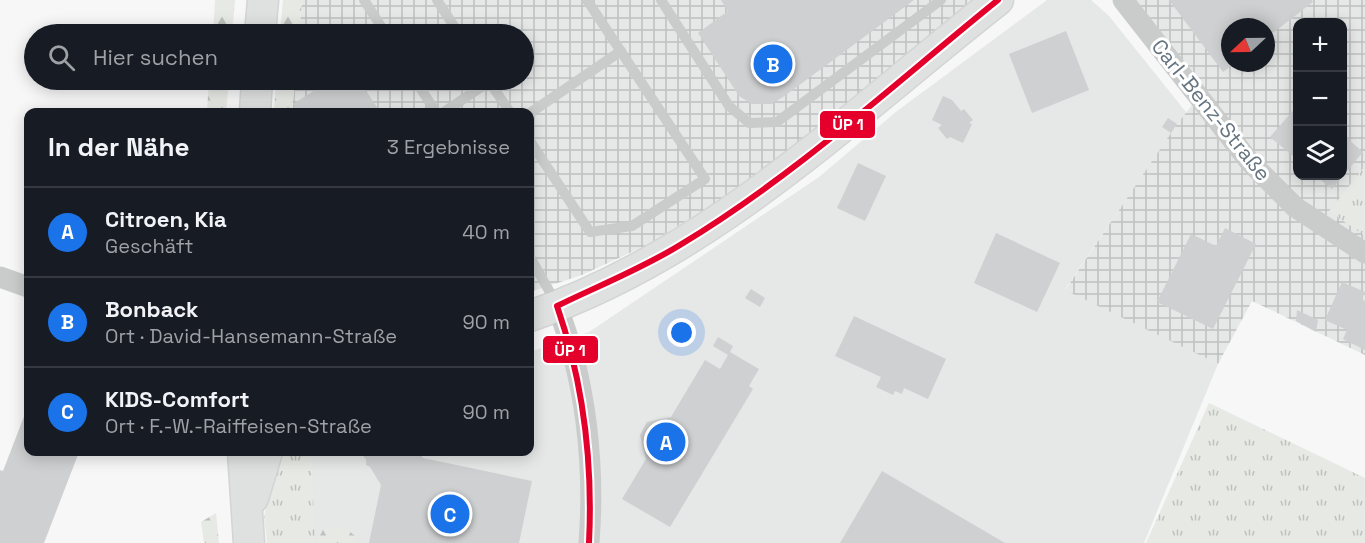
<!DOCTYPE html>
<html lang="de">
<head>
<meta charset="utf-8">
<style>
	body { margin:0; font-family:"Space Grotesk",sans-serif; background:#242831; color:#f1f3f6 }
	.controls { position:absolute; right:18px; top:18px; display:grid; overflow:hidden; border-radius:12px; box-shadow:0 3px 15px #0003 }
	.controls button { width:54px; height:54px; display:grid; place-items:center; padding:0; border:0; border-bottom:2px solid #363941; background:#171b24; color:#f1f3f6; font:30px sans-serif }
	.compass { position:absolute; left:1221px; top:18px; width:54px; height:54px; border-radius:50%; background:#171b24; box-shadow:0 3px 15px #0003; rotate:248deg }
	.you { position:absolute; left:682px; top:333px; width:21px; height:21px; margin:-15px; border:4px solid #fff; border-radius:50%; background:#1a73e8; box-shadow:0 0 0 9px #1a73e833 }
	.badge { display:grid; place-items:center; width:39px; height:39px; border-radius:50%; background:#1a73e8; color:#fff; font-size:20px; font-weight:700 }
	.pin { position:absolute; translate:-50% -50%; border:3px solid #fff; box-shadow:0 2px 6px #0006 }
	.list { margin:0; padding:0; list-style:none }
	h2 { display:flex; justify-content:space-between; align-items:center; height:78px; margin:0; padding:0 24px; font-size:26px }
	h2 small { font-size:20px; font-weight:400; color:#9ea1a6 }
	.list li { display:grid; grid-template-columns:39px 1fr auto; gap:18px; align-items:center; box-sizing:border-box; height:90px; padding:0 24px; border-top:2px solid #363941 }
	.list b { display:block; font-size:22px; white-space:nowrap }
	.list p { margin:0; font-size:20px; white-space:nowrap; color:#9ea1a6 }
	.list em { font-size:20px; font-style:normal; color:#9ea1a6 }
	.icon { flex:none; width:33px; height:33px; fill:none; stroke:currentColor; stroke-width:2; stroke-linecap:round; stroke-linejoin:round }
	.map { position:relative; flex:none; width:1365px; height:543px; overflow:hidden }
	.search { position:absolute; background:#171b24; box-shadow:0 3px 15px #0003; left:24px; top:24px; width:510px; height:66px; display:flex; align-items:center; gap:15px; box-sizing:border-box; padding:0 21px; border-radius:33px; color:#9ea1a6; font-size:22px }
	.panel { position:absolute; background:#171b24; box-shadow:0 3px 15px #0003; left:24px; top:108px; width:510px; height:348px; border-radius:12px }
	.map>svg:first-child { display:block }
	.built { fill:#e6e7e7 }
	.industrial { fill:url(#industrial-grid); fill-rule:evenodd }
	.grass { fill:url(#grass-tufts) }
	.forest { fill:url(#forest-firs) }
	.building { fill:#cfd0d1 }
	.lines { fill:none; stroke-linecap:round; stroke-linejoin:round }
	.secondary-casing { stroke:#d3d4d5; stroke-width:33 }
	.lane { stroke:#cacccc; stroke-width:10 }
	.street { stroke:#cacccc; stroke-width:21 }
	.secondary { stroke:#dfe0e0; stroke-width:30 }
	.bus-1-casing { stroke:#fff; stroke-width:10 }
	.bus-1 { stroke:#e4002b; stroke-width:6 }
	.labels { text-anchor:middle; stroke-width:6; stroke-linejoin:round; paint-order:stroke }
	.street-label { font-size:21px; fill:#657480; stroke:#fff }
	.line-badge { stroke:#fff; stroke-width:2 }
	.badge-label { font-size:16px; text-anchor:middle; font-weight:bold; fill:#fff }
</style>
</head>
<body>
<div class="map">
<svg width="1365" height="543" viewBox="0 0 1365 543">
	<defs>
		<pattern id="industrial-grid" width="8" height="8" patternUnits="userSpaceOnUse" patternTransform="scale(1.5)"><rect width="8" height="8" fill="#e6e7e7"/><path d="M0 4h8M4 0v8" fill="none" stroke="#bec0c0"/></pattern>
		<pattern id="grass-tufts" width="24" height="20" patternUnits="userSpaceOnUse" patternTransform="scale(1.5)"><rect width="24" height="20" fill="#e6e9e4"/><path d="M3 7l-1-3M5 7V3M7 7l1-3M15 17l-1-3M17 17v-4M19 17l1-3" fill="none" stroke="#bec1be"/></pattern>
		<pattern id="forest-firs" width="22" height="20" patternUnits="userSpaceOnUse" patternTransform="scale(1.5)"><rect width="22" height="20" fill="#e6e9e4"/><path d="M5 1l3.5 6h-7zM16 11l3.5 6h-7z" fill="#bec1be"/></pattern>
	</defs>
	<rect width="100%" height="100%" fill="#f7f7f7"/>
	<polygon class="built" points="1047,0 1091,0 1109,16 1186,112 1065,289 1218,364 1144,543 315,543 310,452 530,452 530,352 589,332 819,177 897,111"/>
	<g class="industrial">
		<polygon points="302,0 984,0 735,191 647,245 582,275 530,292 530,112 292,112 295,80 524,80 524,34 299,34"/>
		<path d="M1135,0H1365V355L1252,301L1218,364L1065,290L1177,124L1204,90ZM1298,22H1342V176H1298ZM1230,27H1266V63H1230Z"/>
	</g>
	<g class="grass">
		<polygon points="1365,166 1365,236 1329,211"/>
		<polygon points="1209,403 1365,478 1365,543 1146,543"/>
		<polygon points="277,452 310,452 316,543 267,543 264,517"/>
	</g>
	<g class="forest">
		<polygon points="215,0 235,0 232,34 213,34"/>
		<polygon points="283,0 302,0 299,34 280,34"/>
		<polygon points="209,80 229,80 226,112 207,112"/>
		<polygon points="276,80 295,80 292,112 274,112"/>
		<polygon points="216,513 219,543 204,543 201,522"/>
		<polygon points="337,527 348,530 355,536 354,543 316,543 323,530"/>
	</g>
	<g class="building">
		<polygon points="721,0 914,0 786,95 772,104 752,104 739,96 698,33 728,11"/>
		<polygon points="1169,0 1312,0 1313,2 1266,38 1266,27 1230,27 1230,63 1235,63 1223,72"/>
		<polygon points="1066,31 1089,90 1032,113 1009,54"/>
		<polygon points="331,80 359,80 380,112 298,112 293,104"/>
		<polygon points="943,96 952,100 961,111 964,109 973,120 969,123 972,124 963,143 950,137 947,139 938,128 942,125 932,120"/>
		<polygon points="1298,105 1298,160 1270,137"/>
		<polygon points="1168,118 1177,124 1171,133 1162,127"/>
		<polygon points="1342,134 1363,152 1332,189 1316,176 1342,176"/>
		<polygon points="858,163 886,176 865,221 837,208"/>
		<polygon points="1225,228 1256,244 1213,329 1157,302 1191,234 1216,246"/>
		<polygon points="996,233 1060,263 1037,312 974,283"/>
		<polygon points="1342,282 1365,292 1362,299 1365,301 1365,350 1343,339 1347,330 1325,320"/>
		<polygon points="751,289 765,298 760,307 745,298"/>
		<polygon points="1297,310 1318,320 1316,332 1296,321"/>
		<polygon points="854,316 946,359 928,399 904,388 902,394 895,391 893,395 876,387 881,377 835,356"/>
		<polygon points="718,337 733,346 730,352 759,369 749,386 753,389 670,527 622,499 646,459 640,435 647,422 671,417 705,360 720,369 728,355 713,346"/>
		<polygon points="28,406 28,452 79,452 44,543 0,543 0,470 3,471"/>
		<polygon points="361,452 419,452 423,458 532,481 519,543 369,543 381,485 370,467 366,465 366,460"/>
		<polygon points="882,471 1005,543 840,543"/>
	</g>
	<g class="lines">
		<g class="secondary-casing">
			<g id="secondary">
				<polyline points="260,34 263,0"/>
				<polyline points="255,112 257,80"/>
				<path d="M530,316C711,254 850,116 998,0"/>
				<polyline points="243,452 249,543"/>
				<polyline points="253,498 267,452"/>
			</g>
		</g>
		<g class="lane">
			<polyline points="364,0 386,34"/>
			<polyline points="437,0 459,34"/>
			<polyline points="661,0 729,106 749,123 777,122 941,0"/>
			<polyline points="415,80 436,112"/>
			<polyline points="488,80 510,112"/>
			<polyline points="444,112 490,81"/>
			<polyline points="530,113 621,51"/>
			<polyline points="530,141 590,232 632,226 705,179 587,0"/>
			<polyline points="530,257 556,303"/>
		</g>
		<g class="street">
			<polyline points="1123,0 1249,161 1295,207 1365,253"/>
			<polyline points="0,277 28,287"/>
			<path d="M557,306C586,380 595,464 589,543"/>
		</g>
		<use href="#secondary" class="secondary"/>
		<g class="bus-1-casing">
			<path id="bus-1" d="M589,543C593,461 584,384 557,306C598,286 641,269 680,245C795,176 894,84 998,0"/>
		</g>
		<use href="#bus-1" class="bus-1"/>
	</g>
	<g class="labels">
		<g class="street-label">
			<text transform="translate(1211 110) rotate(51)" y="7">Carl-Benz-Straße</text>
		</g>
	</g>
	<g class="line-badge">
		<rect x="819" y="110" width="57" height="29" rx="6" fill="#e4002b"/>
		<rect x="542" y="335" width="57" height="29" rx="6" fill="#e4002b"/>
	</g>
	<g class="badge-label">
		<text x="848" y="130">ÜP 1</text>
		<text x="570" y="356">ÜP 1</text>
	</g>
</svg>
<div class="controls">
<button>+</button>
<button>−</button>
<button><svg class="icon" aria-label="layers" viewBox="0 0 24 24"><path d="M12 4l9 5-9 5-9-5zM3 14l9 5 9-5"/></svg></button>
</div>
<svg class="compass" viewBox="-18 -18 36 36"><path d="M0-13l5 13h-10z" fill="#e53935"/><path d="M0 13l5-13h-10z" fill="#9ea1a6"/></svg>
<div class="you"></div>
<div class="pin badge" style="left:666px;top:442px">A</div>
<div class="pin badge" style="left:773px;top:64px">B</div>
<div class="pin badge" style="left:450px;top:514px">C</div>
<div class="search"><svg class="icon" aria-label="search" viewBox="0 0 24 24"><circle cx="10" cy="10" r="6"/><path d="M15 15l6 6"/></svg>Hier suchen</div>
<section class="panel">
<h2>In der Nähe<small>3 Ergebnisse</small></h2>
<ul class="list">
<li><span class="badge">A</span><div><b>Citroen, Kia</b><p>Geschäft</p></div><em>40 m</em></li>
<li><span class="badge">B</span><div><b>Bonback</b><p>Ort · David-Hansemann-Straße</p></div><em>90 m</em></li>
<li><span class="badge">C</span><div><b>KIDS-Comfort</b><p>Ort · F.-W.-Raiffeisen-Straße</p></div><em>90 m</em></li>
</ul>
</section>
</div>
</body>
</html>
